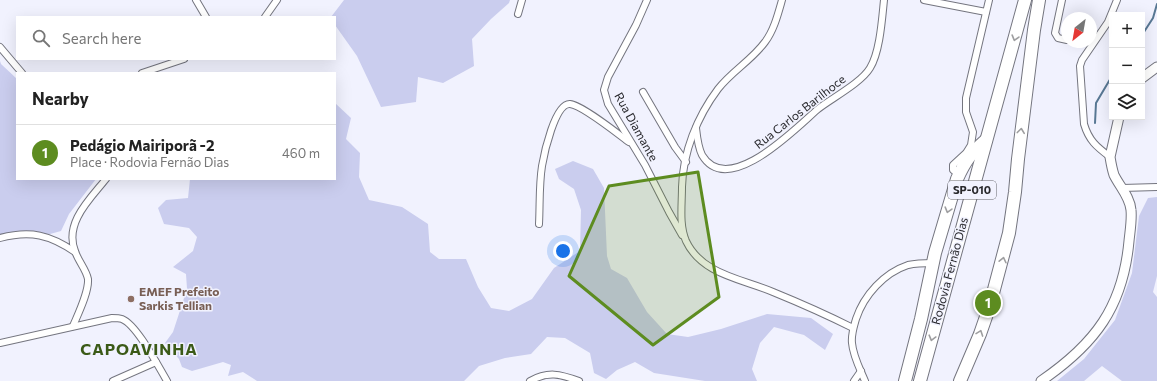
<!DOCTYPE html>
<html lang="en">
<head>
<meta charset="utf-8">
<style>
	body { margin:0; font-family:Commissioner,sans-serif; background:#f6f6f6; color:#222 }
	.controls { position:absolute; right:12px; top:12px; display:grid; overflow:hidden; border-radius:0px; box-shadow:0 4px 16px #0002 }
	.controls button { width:36px; height:36px; display:grid; place-items:center; padding:0; border:0; border-bottom:1px solid #e0e0e0; background:#fff; color:#222; font:20px sans-serif }
	.compass { position:absolute; left:1061px; top:12px; width:36px; height:36px; border-radius:50%; background:#fff; box-shadow:0 4px 16px #0002; rotate:211deg }
	.you { position:absolute; left:563px; top:251px; width:14px; height:14px; margin:-10px; border:3px solid #fff; border-radius:50%; background:#1a73e8; box-shadow:0 0 0 6px #1a73e833 }
	.badge { display:grid; place-items:center; width:26px; height:26px; border-radius:50%; background:#5d8c20; color:#fff; font-size:13px; font-weight:700 }
	.pin { position:absolute; translate:-50% -50%; border:2px solid #fff; box-shadow:0 1px 4px #0006 }
	.list { margin:0; padding:0; list-style:none }
	h2 { display:flex; justify-content:space-between; align-items:center; height:52px; margin:0; padding:0 16px; font-size:17px }
	h2 small { font-size:13px; font-weight:400; color:#767676 }
	.list li { display:grid; grid-template-columns:26px 1fr auto; gap:12px; align-items:center; box-sizing:border-box; height:56px; padding:0 16px; border-top:1px solid #e0e0e0 }
	.list b { display:block; font-size:15px; white-space:nowrap }
	.list p { margin:0; font-size:13px; white-space:nowrap; color:#767676 }
	.list em { font-size:13px; font-style:normal; color:#767676 }
	.icon { flex:none; width:22px; height:22px; fill:none; stroke:currentColor; stroke-width:2; stroke-linecap:round; stroke-linejoin:round }
	.map { position:relative; flex:none; width:1157px; height:381px; overflow:hidden }
	.search { position:absolute; background:#fff; box-shadow:0 4px 16px #0002; left:16px; top:16px; width:320px; height:44px; display:flex; align-items:center; gap:10px; box-sizing:border-box; padding:0 14px; border-radius:0px; color:#767676; font-size:15px }
	.panel { position:absolute; background:#fff; box-shadow:0 4px 16px #0002; left:16px; top:72px; width:320px; height:108px; border-radius:0px }
	.map>svg:first-child { display:block }
	.green { fill:#cacdee }
	.lines { fill:none; stroke-linecap:round; stroke-linejoin:round }
	.stream { stroke:#587894; stroke-width:2 }
	.street-casing { stroke:#74757f; stroke-width:8 }
	.secondary-casing { stroke:#74757f; stroke-width:11 }
	.highway-casing { stroke:#74757f; stroke-width:14 }
	.street { stroke:#fff; stroke-width:6 }
	.secondary { stroke:#fff; stroke-width:9 }
	.highway { stroke:#fff; stroke-width:12 }
	.oneway { stroke:#9e9ea0 }
	.marked { fill:#5d8c20; fill-opacity:0.2; stroke:#5d8c20; stroke-width:3; stroke-linejoin:round }
	.education-dot { fill:#8d6e63; stroke:#f1f2fe; stroke-width:1.5 }
	.labels { text-anchor:middle; stroke-width:3; stroke-linejoin:round; paint-order:stroke }
	.shield { fill:#f1f2fe; stroke:#64656b; stroke-width:1 }
	.shield-label { font-size:11px; font-weight:bold; fill:#28282c }
	.street-label { font-size:12px; fill:#28282c; stroke:#f1f2fe }
	.education-label { font-size:12px; font-weight:bold; fill:#785e54; stroke:#f1f2fe; text-anchor:start }
	.district-label { font-size:16px; font-weight:bold; letter-spacing:1px; fill:#3b5a17; stroke:#f1f2fe }
</style>
</head>
<body>
<div class="map">
<svg width="1157" height="381" viewBox="0 0 1157 381">
	<rect width="100%" height="100%" fill="#f1f2fe"/>
	<g class="green">
		<polygon points="344,0 510,0 509,3 491,19 472,39 474,66 443,83 418,77 416,102 381,107 357,56 335,25 335,17 331,17"/>
		<polygon points="0,61 1,64 17,79 17,179 96,179 69,214 61,231 50,234 23,233 0,236"/>
		<polygon points="335,103 351,118 346,139 360,153 359,177 369,200 402,207 428,224 430,252 439,259 466,259 478,287 491,308 509,311 532,299 554,268 580,251 581,210 574,189 559,179 555,169 573,161 593,169 604,188 607,256 611,269 627,278 647,312 667,334 688,337 721,329 767,314 811,318 833,334 825,350 804,335 774,327 760,343 752,369 757,381 705,381 654,373 635,362 617,370 606,379 594,373 590,353 565,338 547,337 531,354 505,358 479,366 464,381 257,381 243,372 228,376 231,365 223,362 192,371 182,367 179,359 165,343 173,332 187,289 186,274 173,267 193,251 197,237 189,228 164,224 158,208 166,200 188,198 190,179 335,179"/>
		<polygon points="1157,197 1157,276 1153,292 1157,297 1157,381 1122,381 1102,366 1084,381 1057,381 1084,359 1115,320 1132,273 1139,216 1148,198"/>
	</g>
	<g class="lines">
		<g class="stream">
			<polyline points="1142,35 1153,18 1157,4"/>
			<polyline points="1095,123 1096,103 1112,76"/>
		</g>
		<g class="street-casing">
			<g id="street">
				<polyline points="196,0 206,17"/>
				<polyline points="647,0 636,25 608,77 604,90 608,104 645,165 669,212 682,235"/>
				<path d="M782,0C778,14 774,30 765,42C752,60 732,71 718,89C697,117 683,152 682,187C682,205 679,225 686,241C702,275 743,279 773,292C800,303 827,315 853,328"/>
				<polyline points="924,0 986,12"/>
				<polyline points="1062,0 1055,33 1058,38 1067,40"/>
				<polyline points="518,14 522,0"/>
				<polyline points="265,17 277,0"/>
				<polyline points="0,47 22,73"/>
				<polyline points="142,73 184,59"/>
				<polyline points="643,92 675,147 686,162"/>
				<path d="M696,128C697,137 698,147 702,155C728,199 797,127 818,109C832,98 861,83 870,68C880,52 882,19 884,0"/>
				<path d="M1110,157C1097,147 1089,141 1084,124L1080,66L1082,60L1108,22L1117,0"/>
				<polyline points="959,175 953,170 953,165 966,153 971,145 973,132 966,112 966,98 989,0"/>
				<polyline points="1122,188 1157,187"/>
				<path d="M539,224C540,205 539,185 542,166C544,154 555,103 570,104C582,105 618,134 629,142"/>
				<path d="M0,238C31,230 50,235 75,252"/>
				<path d="M73,326C78,314 89,292 88,279C86,269 78,261 75,251C64,223 90,199 106,179"/>
				<path d="M0,343L112,318C115,318 119,318 122,319C137,325 158,366 167,381"/>
				<polyline points="113,381 156,362"/>
				<path d="M530,381C548,371 560,374 579,381"/>
				<polyline points="854,381 861,371"/>
				<path d="M865,381C860,369 853,356 852,343C851,335 854,326 856,319C864,295 884,273 908,265C917,263 925,263 933,263"/>
			</g>
		</g>
		<g class="secondary-casing">
			<g id="secondary">
				<polyline points="1142,78 1157,67"/>
				<path d="M1041,381C1095,344 1123,307 1129,241C1130,231 1132,220 1131,210C1130,197 1120,187 1114,175C1112,169 1111,163 1110,157L1119,117"/>
			</g>
		</g>
		<g class="highway-casing">
			<g id="highway">
				<polyline points="992,297 1009,233 1015,192 1018,159 1034,30 1039,0"/>
				<path d="M905,381L921,319L935,253L957,179C965,161 971,153 986,140"/>
				<polyline points="920,381 1025,0"/>
				<polyline points="960,381 980,334 988,311"/>
			</g>
		</g>
		<use href="#street" class="street"/>
		<use href="#secondary" class="secondary"/>
		<use href="#highway" class="highway"/>
	</g>
	<defs><path id="oneway-chevron" d="M-2-3.5L2.5 0L-2 3.5" fill="none" stroke-width="1.6" stroke-linecap="round" stroke-linejoin="round"/></defs>
	<g class="oneway">
		<use href="#oneway-chevron" transform="translate(1015 38) rotate(106)"/>
		<use href="#oneway-chevron" transform="translate(1021 131) rotate(-83)"/>
		<use href="#oneway-chevron" transform="translate(948 210) rotate(106)"/>
		<use href="#oneway-chevron" transform="translate(1003 260) rotate(-77)"/>
		<use href="#oneway-chevron" transform="translate(980 333) rotate(-70)"/>
		<use href="#oneway-chevron" transform="translate(932 338) rotate(105)"/>
	</g>
	<path class="marked" d="M698,172L719,297L653,345L569,276L609,186Z"/>
	<circle class="education-dot" cx="131" cy="299" r="4"/>
	<g class="labels">
		<rect class="shield" x="948" y="181" width="48" height="18" rx="3"/>
		<g class="shield-label">
			<text x="972" y="194">SP-010</text>
		</g>
		<g class="street-label">
			<text transform="translate(800 112) rotate(-38)" y="4">Rua Carlos Barilhoce</text>
			<text transform="translate(636 127) rotate(61)" y="4">Rua Diamante</text>
			<text transform="translate(950 271) rotate(-75)" y="4">Rodovia Fernão Dias</text>
		</g>
		<g class="education-label">
			<text x="139" y="296">EMEF Prefeito<tspan x="139" dy="14">Sarkis Tellian</tspan></text>
		</g>
		<g class="district-label">
			<text x="139" y="355">CAPOAVINHA</text>
		</g>
	</g>
</svg>
<div class="controls">
<button>+</button>
<button>−</button>
<button><svg class="icon" aria-label="layers" viewBox="0 0 24 24"><path d="M12 4l9 5-9 5-9-5zM3 14l9 5 9-5"/></svg></button>
</div>
<svg class="compass" viewBox="-18 -18 36 36"><path d="M0-13l5 13h-10z" fill="#e53935"/><path d="M0 13l5-13h-10z" fill="#767676"/></svg>
<div class="you"></div>
<div class="pin badge" style="left:988px;top:303px">1</div>
<div class="search"><svg class="icon" aria-label="search" viewBox="0 0 24 24"><circle cx="10" cy="10" r="6"/><path d="M15 15l6 6"/></svg>Search here</div>
<section class="panel">
<h2>Nearby<small></small></h2>
<ul class="list">
<li><span class="badge">1</span><div><b>Pedágio Mairiporã -2</b><p>Place · Rodovia Fernão Dias</p></div><em>460 m</em></li>
</ul>
</section>
</div>
</body>
</html>
